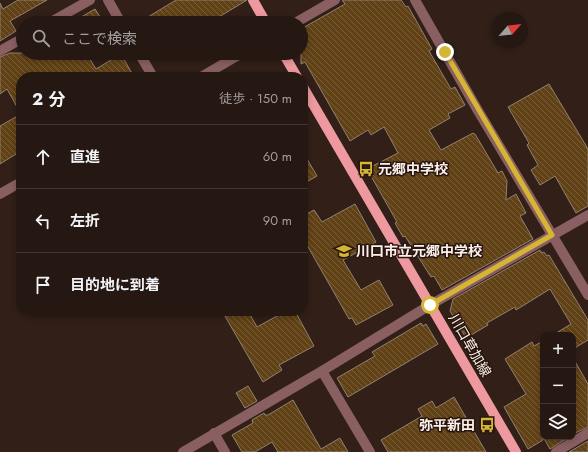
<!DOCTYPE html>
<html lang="ja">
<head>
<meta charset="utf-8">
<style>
	body { margin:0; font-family:Jost,"Noto Sans JP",sans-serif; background:#2d201b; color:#f1f3f6 }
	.controls { position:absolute; right:12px; bottom:12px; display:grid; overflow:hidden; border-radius:8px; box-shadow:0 2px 6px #0003 }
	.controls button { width:36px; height:36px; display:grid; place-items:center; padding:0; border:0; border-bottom:1px solid #423632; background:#251712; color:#f1f3f6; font:20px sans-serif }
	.compass { position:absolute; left:492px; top:12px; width:36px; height:36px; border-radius:50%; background:#251712; box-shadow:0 2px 6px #0003; rotate:62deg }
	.stop { position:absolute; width:12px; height:12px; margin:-9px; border:3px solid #d6b534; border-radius:50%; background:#fff }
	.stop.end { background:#d6b534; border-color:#fff; box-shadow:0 1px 4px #0008 }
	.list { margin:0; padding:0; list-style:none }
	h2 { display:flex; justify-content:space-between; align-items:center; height:52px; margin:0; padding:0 16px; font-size:17px }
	h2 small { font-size:13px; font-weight:400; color:#a39f9f }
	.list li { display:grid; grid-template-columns:26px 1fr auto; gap:12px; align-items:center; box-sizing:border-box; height:64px; padding:0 16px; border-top:1px solid #423632 }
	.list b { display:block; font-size:15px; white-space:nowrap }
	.list em { font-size:13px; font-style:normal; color:#a39f9f }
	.icon { flex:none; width:22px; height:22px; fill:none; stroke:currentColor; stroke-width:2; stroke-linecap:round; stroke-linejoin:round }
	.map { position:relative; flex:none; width:588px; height:452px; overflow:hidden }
	.search { position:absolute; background:#251712; box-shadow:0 2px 6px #0003; left:16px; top:16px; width:292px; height:44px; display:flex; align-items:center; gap:10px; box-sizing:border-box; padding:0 14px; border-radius:22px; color:#a39f9f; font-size:15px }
	.panel { position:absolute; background:#251712; box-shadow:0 2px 6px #0003; left:16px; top:72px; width:292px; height:244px; border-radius:16px }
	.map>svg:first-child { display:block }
	.building { fill:url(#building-back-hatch); stroke:#90816f }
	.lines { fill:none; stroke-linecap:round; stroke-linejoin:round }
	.minor { stroke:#895f62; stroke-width:10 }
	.major { stroke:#ee999f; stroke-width:10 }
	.route { stroke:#d6b534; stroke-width:5 }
	.labels { text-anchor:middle; stroke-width:3; stroke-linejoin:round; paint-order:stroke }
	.poi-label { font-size:14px; font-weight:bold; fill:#fcefea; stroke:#27160f; text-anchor:start }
	.street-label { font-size:14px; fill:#fcefea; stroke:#27160f }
</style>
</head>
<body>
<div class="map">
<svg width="588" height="452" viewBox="0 0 588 452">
	<defs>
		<pattern id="building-back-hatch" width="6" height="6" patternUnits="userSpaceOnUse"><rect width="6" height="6" fill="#614116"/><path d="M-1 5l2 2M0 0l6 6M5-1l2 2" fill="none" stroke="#795d38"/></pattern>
	</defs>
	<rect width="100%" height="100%" fill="#311f18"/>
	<g class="building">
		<polygon points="18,0 47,0 10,21 16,31 0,41 0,3 3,9"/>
		<polygon points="176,0 247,0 209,23 138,23"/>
		<polygon points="342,0 401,0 406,7 408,6 432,49 429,51 451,89 455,87 465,105 448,114 450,118 429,130 441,150 473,133 474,134 475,134 498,173 502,171 507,181 506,200 516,194 526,213 520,216 533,239 442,290 434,276 431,277 405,236 403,237 395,223 397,222 367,169 398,153 384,127 371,135 368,130 350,141 305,62 301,64 301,29 345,4"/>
		<polygon points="95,9 104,23 71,23"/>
		<polygon points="10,53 86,53 96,69 121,54 134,77 21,77 21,151 0,164 0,126 21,114 7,89 0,94 0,57"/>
		<polygon points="549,84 588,149 588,206 576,213 555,176 540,185 531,170 538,165 527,145 529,143 508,107"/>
		<polygon points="303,152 317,176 303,184"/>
		<polygon points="355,204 376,242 343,260 361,290 379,280 393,305 356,325 352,318 349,319 303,238 303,216 314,210 322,222"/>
		<polygon points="540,250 542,253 544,252 547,256 549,255 588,320 588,340 573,349 573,335 553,335 571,324 550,289 516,310 515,307 487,323 488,325 466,338 450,311 453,299"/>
		<polygon points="222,311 248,311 257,327 286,311 295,311 314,346 279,365 282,370 263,382"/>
		<polygon points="421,323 423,326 426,324 438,344 348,397 337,378 375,356 372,352"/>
		<polygon points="543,341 543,440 528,449 504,407 526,394 505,359 532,342 534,346"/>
		<polygon points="573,358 588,384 588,427 573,434"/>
		<polygon points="248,386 257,401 245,408 236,393"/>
		<polygon points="454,397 486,452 388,452 381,440 422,416 418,409 432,401 436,408"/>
		<polygon points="293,400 321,449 340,438 348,452 278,452 272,442 255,452 242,452 232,435 253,423 252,420 264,413 265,415 268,415"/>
		<polygon points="543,437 569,437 550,449"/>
		<polygon points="588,441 588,452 569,452"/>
	</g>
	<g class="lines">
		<g class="minor">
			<polyline points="108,0 121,23"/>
			<polyline points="415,0 477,109 588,295"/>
			<polyline points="49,23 90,0"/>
			<polyline points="295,23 335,0"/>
			<polyline points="0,51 23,38"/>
			<polyline points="139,53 153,77"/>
			<polyline points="201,77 242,53"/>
			<polyline points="0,194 21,182"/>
			<polyline points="322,371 370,452"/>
			<polyline points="214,433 225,452"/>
			<polyline points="183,452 322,371 430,305 588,215"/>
			<polyline points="556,452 588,433"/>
		</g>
		<g class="major">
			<polyline points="253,0 266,23"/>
			<polyline points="283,53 297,77"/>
			<polyline points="303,87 516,452"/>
		</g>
	</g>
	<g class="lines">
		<polyline class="route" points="430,305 552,235 445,52"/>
	</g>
	<defs>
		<g id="bus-bare" transform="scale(1.2)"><path d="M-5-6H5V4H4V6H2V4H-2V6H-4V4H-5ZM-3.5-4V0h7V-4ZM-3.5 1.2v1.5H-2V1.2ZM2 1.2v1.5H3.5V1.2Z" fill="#d6b534" stroke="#27160f" stroke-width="2.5" paint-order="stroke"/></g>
		<g id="school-bare" transform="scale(1.2)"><path d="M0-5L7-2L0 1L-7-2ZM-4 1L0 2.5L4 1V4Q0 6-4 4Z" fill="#d6b534" stroke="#27160f" stroke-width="2.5" paint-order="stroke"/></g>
	</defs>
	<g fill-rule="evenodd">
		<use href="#bus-bare" x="366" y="169"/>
		<use href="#school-bare" x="344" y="251"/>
		<use href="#bus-bare" x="487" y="425"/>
	</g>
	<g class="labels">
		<g class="poi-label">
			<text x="378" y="174">元郷中学校</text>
			<text x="356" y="256">川口市立元郷中学校</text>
			<text x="475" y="430" text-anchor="end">弥平新田</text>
		</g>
		<g class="street-label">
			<text transform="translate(470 345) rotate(60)" y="5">川口草加線</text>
		</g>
	</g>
</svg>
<div class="controls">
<button>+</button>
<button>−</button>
<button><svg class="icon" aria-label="layers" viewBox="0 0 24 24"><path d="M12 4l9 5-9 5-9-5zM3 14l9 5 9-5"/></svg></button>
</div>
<svg class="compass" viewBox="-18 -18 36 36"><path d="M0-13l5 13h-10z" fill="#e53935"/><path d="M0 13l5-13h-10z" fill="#a39f9f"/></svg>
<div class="stop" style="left:430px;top:305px"></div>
<div class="stop end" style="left:445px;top:52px"></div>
<div class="search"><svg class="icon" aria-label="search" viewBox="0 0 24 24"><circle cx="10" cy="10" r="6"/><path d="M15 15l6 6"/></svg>ここで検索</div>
<section class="panel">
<h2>2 分<small>徒歩 · 150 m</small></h2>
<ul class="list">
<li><svg class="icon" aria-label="ahead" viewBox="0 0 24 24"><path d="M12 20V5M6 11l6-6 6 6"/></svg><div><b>直進</b></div><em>60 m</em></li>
<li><svg class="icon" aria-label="left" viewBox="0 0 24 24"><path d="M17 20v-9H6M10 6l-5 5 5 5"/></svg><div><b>左折</b></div><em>90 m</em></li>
<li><svg class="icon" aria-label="arrive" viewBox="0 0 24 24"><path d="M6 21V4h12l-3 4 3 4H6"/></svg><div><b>目的地に到着</b></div></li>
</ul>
</section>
</div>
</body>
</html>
